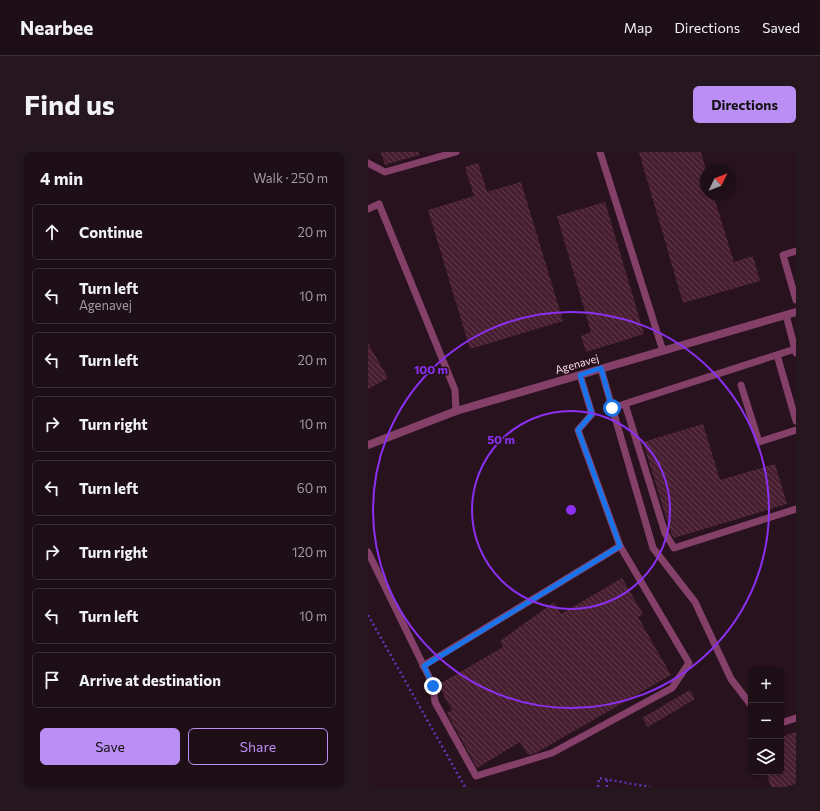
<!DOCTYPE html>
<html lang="en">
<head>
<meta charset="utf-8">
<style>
	body { margin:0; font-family:Commissioner,sans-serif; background:#26171f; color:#f1f3f6 }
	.controls { position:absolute; right:12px; bottom:12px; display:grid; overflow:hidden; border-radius:6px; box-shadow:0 1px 3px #0004 }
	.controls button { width:36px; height:36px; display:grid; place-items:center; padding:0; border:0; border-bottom:1px solid #3c2e35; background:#1e0e16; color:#f1f3f6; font:20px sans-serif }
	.compass { position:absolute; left:332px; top:12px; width:36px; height:36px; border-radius:50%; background:#1e0e16; box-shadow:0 1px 3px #0004; rotate:47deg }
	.stop { position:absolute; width:12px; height:12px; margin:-9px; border:3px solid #1a73e8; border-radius:50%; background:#fff }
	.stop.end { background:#1a73e8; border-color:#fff; box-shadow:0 1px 4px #0008 }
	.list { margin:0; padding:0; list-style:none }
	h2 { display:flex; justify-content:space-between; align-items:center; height:52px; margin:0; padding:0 16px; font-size:17px }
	h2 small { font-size:13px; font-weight:400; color:#a19ca1 }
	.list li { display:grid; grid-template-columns:26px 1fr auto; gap:12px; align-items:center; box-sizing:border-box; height:56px; margin:0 8px 8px; padding:0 8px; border:1px solid #3c2e35; border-radius:6px }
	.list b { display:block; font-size:15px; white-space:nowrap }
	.list p { margin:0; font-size:13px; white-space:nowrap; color:#a19ca1 }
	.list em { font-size:13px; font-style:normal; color:#a19ca1 }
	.actions { display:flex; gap:8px; padding:12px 16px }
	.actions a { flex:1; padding:9px 0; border:1px solid #ba8ef4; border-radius:6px; text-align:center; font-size:14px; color:#ba8ef4 }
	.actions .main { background:#ba8ef4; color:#111 }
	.icon { flex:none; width:22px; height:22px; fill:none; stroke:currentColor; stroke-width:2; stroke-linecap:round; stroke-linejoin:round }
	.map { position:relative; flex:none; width:428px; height:635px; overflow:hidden; border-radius:6px }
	header { display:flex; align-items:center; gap:24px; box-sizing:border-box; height:56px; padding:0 20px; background:#1e0e16; border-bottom:1px solid #3c2e35 }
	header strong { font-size:19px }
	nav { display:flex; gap:22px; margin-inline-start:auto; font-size:14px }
	.intro { display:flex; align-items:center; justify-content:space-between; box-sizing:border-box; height:96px; padding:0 24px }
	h1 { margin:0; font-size:28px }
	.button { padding:10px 18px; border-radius:6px; background:#ba8ef4; color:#111; font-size:14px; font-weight:700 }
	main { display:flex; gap:24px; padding:0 24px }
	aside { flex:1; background:#1e0e16; border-radius:6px; box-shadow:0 1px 3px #0004 }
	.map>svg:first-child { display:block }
	.building { fill:url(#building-back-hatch) }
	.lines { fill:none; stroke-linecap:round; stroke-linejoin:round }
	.path { stroke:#5c37b5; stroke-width:2.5; stroke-dasharray:2 3; stroke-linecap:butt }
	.service { stroke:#85406a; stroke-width:7 }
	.minor { stroke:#85406a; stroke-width:8 }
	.route { stroke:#1a73e8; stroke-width:5 }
	.ring { fill:none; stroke:#8b30f1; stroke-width:2 }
	.labels { text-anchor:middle; stroke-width:3; stroke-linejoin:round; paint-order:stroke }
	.street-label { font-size:11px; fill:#fddbed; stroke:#28121d }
	.centre { fill:#8b30f1; stroke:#28121d; stroke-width:2 }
	.ring-label { font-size:12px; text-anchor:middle; font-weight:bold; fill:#8b30f1; stroke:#28121d; stroke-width:3; stroke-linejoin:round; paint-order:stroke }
</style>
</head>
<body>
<header>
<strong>Nearbee</strong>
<nav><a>Map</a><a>Directions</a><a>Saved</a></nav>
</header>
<div class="intro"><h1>Find us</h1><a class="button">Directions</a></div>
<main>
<aside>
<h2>4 min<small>Walk · 250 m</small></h2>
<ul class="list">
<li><svg class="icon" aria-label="ahead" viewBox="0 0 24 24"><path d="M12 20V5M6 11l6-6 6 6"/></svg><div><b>Continue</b></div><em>20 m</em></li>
<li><svg class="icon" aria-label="left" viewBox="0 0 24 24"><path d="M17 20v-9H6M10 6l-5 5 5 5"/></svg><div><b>Turn left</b><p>Agenavej</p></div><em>10 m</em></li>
<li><svg class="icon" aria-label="left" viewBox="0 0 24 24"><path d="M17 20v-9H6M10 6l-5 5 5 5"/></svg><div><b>Turn left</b></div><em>20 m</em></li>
<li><svg class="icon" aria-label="right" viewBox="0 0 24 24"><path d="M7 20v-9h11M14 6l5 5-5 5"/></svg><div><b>Turn right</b></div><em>10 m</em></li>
<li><svg class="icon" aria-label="left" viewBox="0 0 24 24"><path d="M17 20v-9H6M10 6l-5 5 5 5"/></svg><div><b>Turn left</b></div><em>60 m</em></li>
<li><svg class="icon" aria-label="right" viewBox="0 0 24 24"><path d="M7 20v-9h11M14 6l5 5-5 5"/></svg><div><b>Turn right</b></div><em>120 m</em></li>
<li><svg class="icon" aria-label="left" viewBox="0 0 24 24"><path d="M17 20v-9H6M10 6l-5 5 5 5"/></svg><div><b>Turn left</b></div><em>10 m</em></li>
<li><svg class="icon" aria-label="arrive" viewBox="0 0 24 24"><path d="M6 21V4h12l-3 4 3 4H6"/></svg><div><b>Arrive at destination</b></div></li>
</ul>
<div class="actions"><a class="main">Save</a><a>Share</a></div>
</aside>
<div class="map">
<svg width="428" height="635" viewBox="0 0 428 635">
	<defs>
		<pattern id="building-back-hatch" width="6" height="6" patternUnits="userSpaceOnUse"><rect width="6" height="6" fill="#481f31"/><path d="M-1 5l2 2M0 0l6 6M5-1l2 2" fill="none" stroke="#633f4f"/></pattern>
	</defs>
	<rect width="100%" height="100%" fill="#28121d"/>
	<g class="building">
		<polygon points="13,0 51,0 51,3 17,13"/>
		<polygon points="271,0 333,0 338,18 338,42 345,42 366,110 385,104 392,129 315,151"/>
		<polygon points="110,11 119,40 153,30 195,169 102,197 60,58 106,44 97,15"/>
		<polygon points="237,50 276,182 218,200 213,184 223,180 189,64"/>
		<polygon points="0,191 20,226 0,237"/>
		<polygon points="335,272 352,328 407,312 419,352 306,386 302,379 275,290"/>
		<polygon points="254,426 275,462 270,465 303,523 168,601 160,603 152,590 109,616 79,561 84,558 70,533 135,495 132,489 186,450 193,462"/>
		<polygon points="322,538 327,547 280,575 274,566"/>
		<polygon points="428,580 428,632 418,635 403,635 398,620 413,620 413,585"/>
	</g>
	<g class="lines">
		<g class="path">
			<polyline points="0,463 97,635"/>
			<polyline points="230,635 231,626 282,635"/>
			<polyline points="239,635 239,627"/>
		</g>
		<g class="service">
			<polyline points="232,0 295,199"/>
			<polyline points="0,11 17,20 88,0"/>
			<polyline points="0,57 11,52 87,238 88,259"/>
			<polyline points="428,99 415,103 428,148"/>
			<polyline points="418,163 428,201"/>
			<polyline points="409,203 428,269"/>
			<polyline points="233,217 285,396 327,450 363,527 383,553"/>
			<polyline points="373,233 391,290 428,278"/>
			<polyline points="257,252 297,381 306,396 428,357"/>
			<polyline points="244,256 427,197"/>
			<polyline points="0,400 65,533 67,550 108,624 184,601 304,536 321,511 252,394"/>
			<polyline points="55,514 252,394 210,278 224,262 212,223"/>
			<polyline points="413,571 428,566"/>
		</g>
		<polyline class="minor" points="0,293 88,259 428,160"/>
	</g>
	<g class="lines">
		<polyline class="route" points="65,534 56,514 252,394 210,278 224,262 212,223 233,216 244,256"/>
	</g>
	<g class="ring">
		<circle cx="203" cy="358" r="99"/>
		<circle cx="203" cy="358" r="198"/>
	</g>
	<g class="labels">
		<g class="street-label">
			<text transform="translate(209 212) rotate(-16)" y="4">Agenavej</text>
		</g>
	</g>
	<circle cx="203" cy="358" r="6" class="centre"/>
	<g class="ring-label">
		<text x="63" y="222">100 m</text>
		<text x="133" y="292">50 m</text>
	</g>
</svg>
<div class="controls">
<button>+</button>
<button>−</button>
<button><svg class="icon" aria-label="layers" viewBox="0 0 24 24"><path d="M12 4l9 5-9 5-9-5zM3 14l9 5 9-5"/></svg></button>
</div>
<svg class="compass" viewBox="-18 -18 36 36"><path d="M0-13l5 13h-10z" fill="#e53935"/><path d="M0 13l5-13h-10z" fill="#a19ca1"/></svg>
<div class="stop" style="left:244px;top:256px"></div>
<div class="stop end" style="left:65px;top:534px"></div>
</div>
</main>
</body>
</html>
